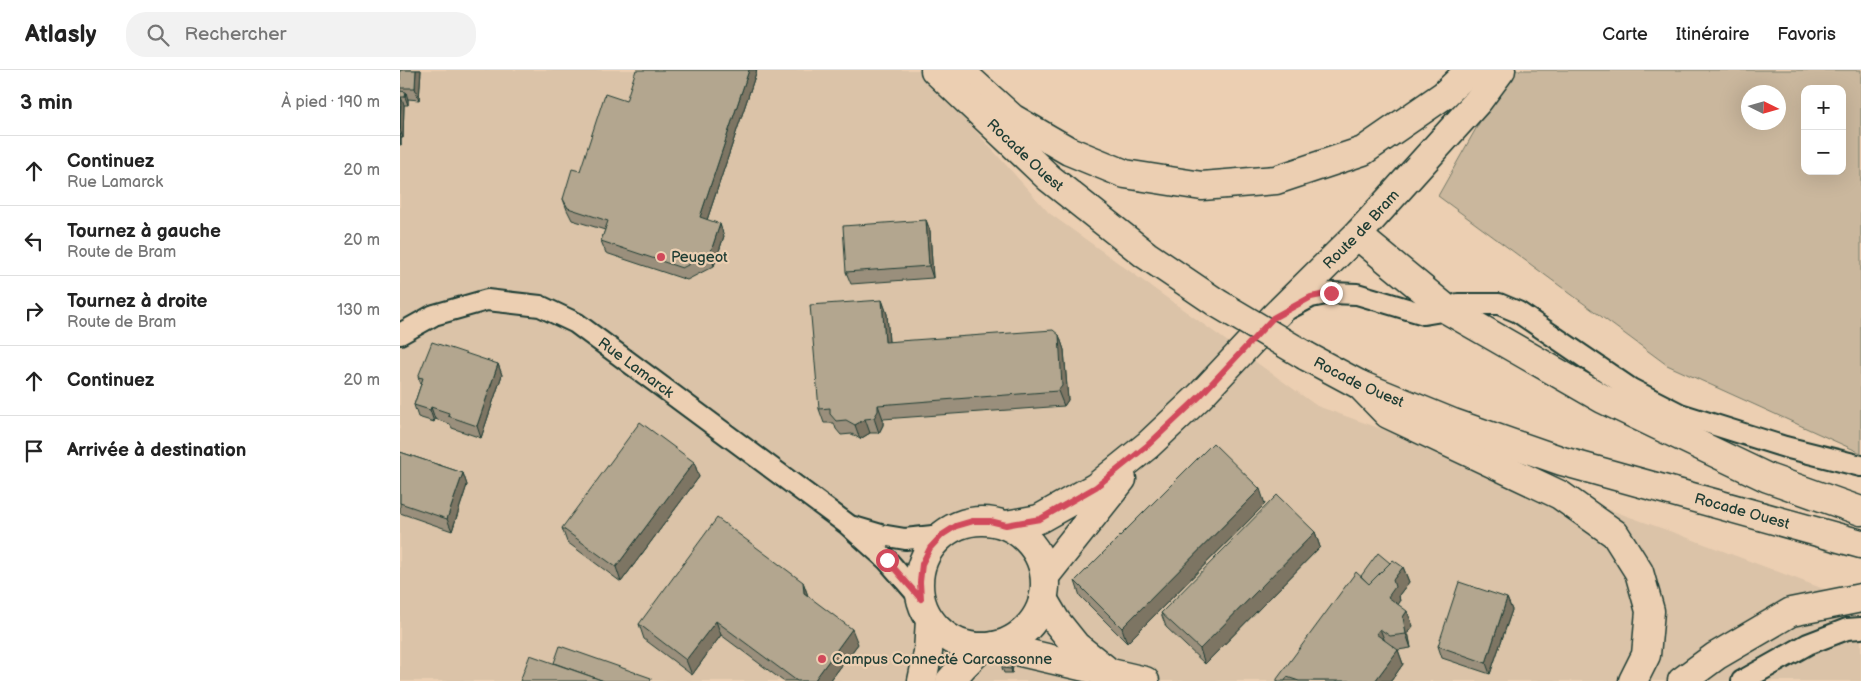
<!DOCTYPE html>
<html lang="fr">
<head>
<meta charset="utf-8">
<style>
	body { margin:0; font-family:"Balsamiq Sans",sans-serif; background:#f2f2f2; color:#222 }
	.controls { position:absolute; right:15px; top:15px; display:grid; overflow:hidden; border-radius:10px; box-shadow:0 5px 20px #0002 }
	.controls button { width:45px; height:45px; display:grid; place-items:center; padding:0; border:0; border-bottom:1px solid #e0e0e0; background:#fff; color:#222; font:25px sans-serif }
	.compass { position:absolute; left:1341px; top:15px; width:45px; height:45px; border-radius:50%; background:#fff; box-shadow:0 5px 20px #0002; rotate:95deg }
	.stop { position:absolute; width:15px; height:15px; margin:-11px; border:4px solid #d1495b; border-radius:50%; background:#fff }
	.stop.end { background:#d1495b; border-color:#fff; box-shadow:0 1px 5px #0008 }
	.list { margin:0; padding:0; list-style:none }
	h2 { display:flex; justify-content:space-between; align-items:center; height:65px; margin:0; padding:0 20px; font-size:21px }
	h2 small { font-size:16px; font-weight:400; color:#767676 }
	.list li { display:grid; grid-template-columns:32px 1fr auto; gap:15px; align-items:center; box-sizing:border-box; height:70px; padding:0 20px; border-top:1px solid #e0e0e0 }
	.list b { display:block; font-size:19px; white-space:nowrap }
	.list p { margin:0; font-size:16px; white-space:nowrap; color:#767676 }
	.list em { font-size:16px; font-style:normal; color:#767676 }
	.icon { flex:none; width:28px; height:28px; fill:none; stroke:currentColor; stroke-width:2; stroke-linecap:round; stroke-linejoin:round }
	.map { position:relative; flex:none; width:1461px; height:611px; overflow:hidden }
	header { display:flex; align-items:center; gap:30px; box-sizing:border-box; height:70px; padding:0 25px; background:#fff; border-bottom:1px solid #e0e0e0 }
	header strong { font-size:24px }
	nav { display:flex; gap:28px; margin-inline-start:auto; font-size:18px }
	.search { width:350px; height:45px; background:#f2f2f2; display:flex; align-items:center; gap:12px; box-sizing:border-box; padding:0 18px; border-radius:20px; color:#767676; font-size:19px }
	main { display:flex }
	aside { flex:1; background:#fff }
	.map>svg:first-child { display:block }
	.built { fill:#dbc3a8 }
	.green { fill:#cab79d; stroke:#747a68; fill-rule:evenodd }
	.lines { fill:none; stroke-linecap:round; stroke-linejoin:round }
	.minor-casing { stroke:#1f3d34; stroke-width:24 }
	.secondary-casing { stroke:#1f3d34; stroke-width:31 }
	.primary-casing { stroke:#1f3d34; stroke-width:31 }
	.minor { stroke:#eccfb2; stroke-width:20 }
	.secondary { stroke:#eccfb2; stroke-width:28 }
	.primary { stroke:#eccfb2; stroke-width:28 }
	.primary-bridge-casing { stroke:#1f3d34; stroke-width:31; stroke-linecap:butt }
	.primary-bridge { stroke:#eccfb2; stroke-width:28 }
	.wall { fill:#9a8f7b; stroke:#1f3d34 }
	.shaded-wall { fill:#7d7464; stroke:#1f3d34 }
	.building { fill:#b3a68f; stroke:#1f3d34 }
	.route { stroke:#d1495b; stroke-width:6 }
	.poi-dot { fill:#d1495b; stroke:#eccfb2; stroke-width:2 }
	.labels { text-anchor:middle; stroke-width:4.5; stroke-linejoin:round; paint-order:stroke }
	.street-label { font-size:15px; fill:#1f3d34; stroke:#eccfb2 }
	.poi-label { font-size:15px; fill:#1f3d34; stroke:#eccfb2; text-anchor:start }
</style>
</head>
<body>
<header>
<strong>Atlasly</strong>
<div class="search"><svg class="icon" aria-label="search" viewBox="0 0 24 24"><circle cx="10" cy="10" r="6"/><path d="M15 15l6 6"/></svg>Rechercher</div>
<nav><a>Carte</a><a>Itinéraire</a><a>Favoris</a></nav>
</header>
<main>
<aside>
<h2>3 min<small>À pied · 190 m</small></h2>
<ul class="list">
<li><svg class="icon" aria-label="ahead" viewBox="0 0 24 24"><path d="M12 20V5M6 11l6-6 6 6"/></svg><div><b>Continuez</b><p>Rue Lamarck</p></div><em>20 m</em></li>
<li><svg class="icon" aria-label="left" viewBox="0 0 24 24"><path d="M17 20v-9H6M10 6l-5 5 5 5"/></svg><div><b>Tournez à gauche</b><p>Route de Bram</p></div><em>20 m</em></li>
<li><svg class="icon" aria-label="right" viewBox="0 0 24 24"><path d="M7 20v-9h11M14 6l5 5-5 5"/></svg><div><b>Tournez à droite</b><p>Route de Bram</p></div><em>130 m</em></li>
<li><svg class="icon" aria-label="ahead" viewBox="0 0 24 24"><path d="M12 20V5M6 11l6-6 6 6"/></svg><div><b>Continuez</b></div><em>20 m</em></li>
<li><svg class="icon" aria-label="arrive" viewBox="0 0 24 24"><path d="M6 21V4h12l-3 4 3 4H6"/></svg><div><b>Arrivée à destination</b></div></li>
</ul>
</aside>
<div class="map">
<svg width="1461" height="611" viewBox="0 0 1461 611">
	<rect width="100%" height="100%" fill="#eccfb2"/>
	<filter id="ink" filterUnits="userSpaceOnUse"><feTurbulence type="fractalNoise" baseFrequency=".02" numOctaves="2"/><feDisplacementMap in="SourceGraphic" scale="10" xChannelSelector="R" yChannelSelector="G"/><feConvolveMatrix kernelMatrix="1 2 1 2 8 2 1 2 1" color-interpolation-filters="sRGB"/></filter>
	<g filter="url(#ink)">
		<polygon class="built" points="0,0 521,0 649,143 917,336 1275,463 1461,533 1461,611 0,611"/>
		<path class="green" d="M1109,0H1461V383L1267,295L1038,126ZM1405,19H1442V101H1405ZM1348,22H1378V52H1348Z"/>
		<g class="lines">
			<g class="minor-casing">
				<g id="minor">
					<polyline points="890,238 911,227 931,223 957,224 1024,244 1048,240 1058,234 1099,234 1118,242 1231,319 1280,344 1385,377 1461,396"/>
					<path id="s1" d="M0,264L34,245L87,230L140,236L176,253L447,454L487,490L521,529"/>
					<polyline points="454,457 481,465 505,469 542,465"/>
					<polyline points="1342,611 1408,574 1447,559 1461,558"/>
				</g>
			</g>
			<g class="secondary-casing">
				<g id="secondary">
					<polyline points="559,0 612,48 669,81 725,104 802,116 876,110 963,81 1044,25 1070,0"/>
					<polyline points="959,163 968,174 1048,240 1203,329 1368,408 1461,441"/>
					<polyline points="960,315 988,344 1160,425 1215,464 1239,502 1250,541 1246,585 1233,611"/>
					<circle cx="582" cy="514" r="63"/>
					<path id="s2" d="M606,455L639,449L696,417L748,375L800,326L873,248L959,163L1078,31L1101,0"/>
					<polyline points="645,506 722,409"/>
					<polyline points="643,529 656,551 676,576 705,599"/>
					<polyline points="595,576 745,611"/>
					<polyline points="522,611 528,582 530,550"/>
					<polyline points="550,611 563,596 582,577"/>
					<polyline points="1282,611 1316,586 1391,542 1461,528"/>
				</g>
			</g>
			<g class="primary-casing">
				<g id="primary">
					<path id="s3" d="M535,0L649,108L746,185L817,233"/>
					<path id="s4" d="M906,286L960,315L1053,353L1162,391L1461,474"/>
				</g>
			</g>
			<use href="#minor" class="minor"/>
			<use href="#secondary" class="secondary"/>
			<use href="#primary" class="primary"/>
			<g class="primary-bridge-casing">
				<polyline id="primary-bridge" points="817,233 906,286"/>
			</g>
			<use href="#primary-bridge" class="primary-bridge"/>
		</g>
		<g class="wall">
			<polygon points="0,0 21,0 19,30 8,29 8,35 4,35 3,68 1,68 1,75 0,75"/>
			<polygon points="357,0 307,150 324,166 314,196 287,210 206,183 201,171 205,160 172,150 167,140 163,129 180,101 226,31"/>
			<polygon points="526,150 530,161 533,208 451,214 446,202"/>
			<polygon points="482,230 487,244 489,272 659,265 664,280 668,330 664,336 483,349 483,355 479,363 470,363 460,369 452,364 441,365 436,359 434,353 424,353 419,339"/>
			<polygon points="98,294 102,305 81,368 52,358 50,354 35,349 34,352 18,347 14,335 21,314 18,307"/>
			<polygon points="0,382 63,403 67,415 52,461 0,443"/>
			<polygon points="294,392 299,407 221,512 167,472 162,458"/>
			<polygon points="865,434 727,573 680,526 675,511"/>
			<polygon points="915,462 920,477 805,594 766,557 761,543"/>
			<polygon points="1003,497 1009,512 999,525 1000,532 998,534 1013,556 1008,562 1011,578 998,580 1003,594 991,611 877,611 961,506"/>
			<polygon points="403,512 408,526 458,574 430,611 383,611 321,565 292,605 244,569 239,554"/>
			<polygon points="1107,528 1112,540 1090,604 1042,588 1038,576"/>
			<polygon points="611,592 613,596 612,603 604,603 602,598"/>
		</g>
		<g class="shaded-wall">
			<polygon points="16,0 21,0 19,30 15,18"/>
			<polygon points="349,0 357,0 304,159 300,147"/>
			<polygon points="6,22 8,30 8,35 5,27"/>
			<polygon points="1,27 4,35 3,68 0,60"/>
			<polygon points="0,64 1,68 1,75 0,72"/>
			<polygon points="526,150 530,161 533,208 529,196"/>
			<polygon points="320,154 324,166 314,196 310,184"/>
			<polygon points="482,230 487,244 490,287 485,272"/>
			<polygon points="659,265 664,280 668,330 664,336 658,321"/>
			<polygon points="98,294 102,305 81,368 77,356"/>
			<polygon points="478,335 483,349 483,355 479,363 474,348"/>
			<polygon points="31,337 35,349 34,352 30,340"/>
			<polygon points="465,349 470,363 460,369 455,355"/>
			<polygon points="294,392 299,407 221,512 216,497"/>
			<polygon points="63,403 67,415 52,461 47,449"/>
			<polygon points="860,419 865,434 727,573 722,558"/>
			<polygon points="915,462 920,477 805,594 800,579"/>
			<polygon points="1003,497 1009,512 999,525 1000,532 993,541 988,527 993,510"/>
			<polygon points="403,512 408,526 404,523"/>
			<polygon points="1107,528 1112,540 1090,604 1086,593"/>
			<polygon points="1007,541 1013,556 1008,562 1011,578 1006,564 1003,547"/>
			<polygon points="316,551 321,565 292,605 286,590"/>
			<polygon points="452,559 458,574 430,611 414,611"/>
			<polygon points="980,559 986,574 976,564"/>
			<polygon points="998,580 1003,594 991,611 975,611"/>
			<polygon points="611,592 613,596 612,603 611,599"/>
		</g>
		<g class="building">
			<polygon points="0,0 16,0 15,18 0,18"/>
			<polygon points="236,0 349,0 300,147 320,154 310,184 282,198 201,171 208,151 168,138 163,129 172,99 180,101 205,24 226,31"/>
			<polygon points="0,21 6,22 5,27 1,27 0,60"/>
			<polygon points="526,150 529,196 446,202 443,156"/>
			<polygon points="482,230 485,272 653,260 659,265 662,316 658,321 478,335 478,341 474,348 465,349 455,355 446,350 436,351 430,344 430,338 419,339 410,235"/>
			<polygon points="32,272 98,294 77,356 48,346 49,343 31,337 30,340 14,335 23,308 18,307"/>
			<polygon points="240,352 294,392 216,497 162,458"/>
			<polygon points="813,373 860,419 722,558 675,511"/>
			<polygon points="0,382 63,403 47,449 0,433"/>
			<polygon points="877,425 915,462 800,579 761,543"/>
			<polygon points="317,448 403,512 404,523 452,559 414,611 397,611 316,551 286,590 239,554"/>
			<polygon points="978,483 990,493 969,514 961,506"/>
			<polygon points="993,490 1003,497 993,510 995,517 988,527 1007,541 1003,547 1006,564 990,566 980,559 976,564 998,580 975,611 899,611 887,607 885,611 877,611 877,609 956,502 969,514"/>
			<polygon points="1059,512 1107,528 1086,593 1038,576"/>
			<polygon points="160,576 251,608 250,611 204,611 154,593"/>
			<polygon points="130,585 204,611 120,611"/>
			<polygon points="602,591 611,592 611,599 602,598"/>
		</g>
	</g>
	<g class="lines" filter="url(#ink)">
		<polyline class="route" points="487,490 521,529 520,512 522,494 530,478 542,465 556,456 573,451 590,451 606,455 640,449 696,417 748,375 800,326 873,248 911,227 931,223"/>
	</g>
	<g class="poi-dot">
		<circle cx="261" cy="187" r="5"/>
		<circle cx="422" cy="589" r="5"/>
	</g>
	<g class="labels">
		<g class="street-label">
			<text dy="5" stroke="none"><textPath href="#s3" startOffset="124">Rocade Ouest</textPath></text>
			<text dy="5" stroke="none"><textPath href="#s2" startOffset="469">Route de Bram</textPath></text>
			<text dy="5" stroke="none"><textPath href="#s1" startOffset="262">Rue Lamarck</textPath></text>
			<text dy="5" stroke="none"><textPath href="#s4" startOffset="59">Rocade Ouest</textPath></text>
			<text dy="5" stroke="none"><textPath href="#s4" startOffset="464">Rocade Ouest</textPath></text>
		</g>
		<g class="poi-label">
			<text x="271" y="192">Peugeot</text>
			<text x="432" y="594">Campus Connecté Carcassonne</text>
		</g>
	</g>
</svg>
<div class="controls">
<button>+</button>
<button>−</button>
</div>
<svg class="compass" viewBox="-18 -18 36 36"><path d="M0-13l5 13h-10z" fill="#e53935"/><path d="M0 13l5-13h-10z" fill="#767676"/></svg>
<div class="stop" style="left:487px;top:490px"></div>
<div class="stop end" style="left:931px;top:223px"></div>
</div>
</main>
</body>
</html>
